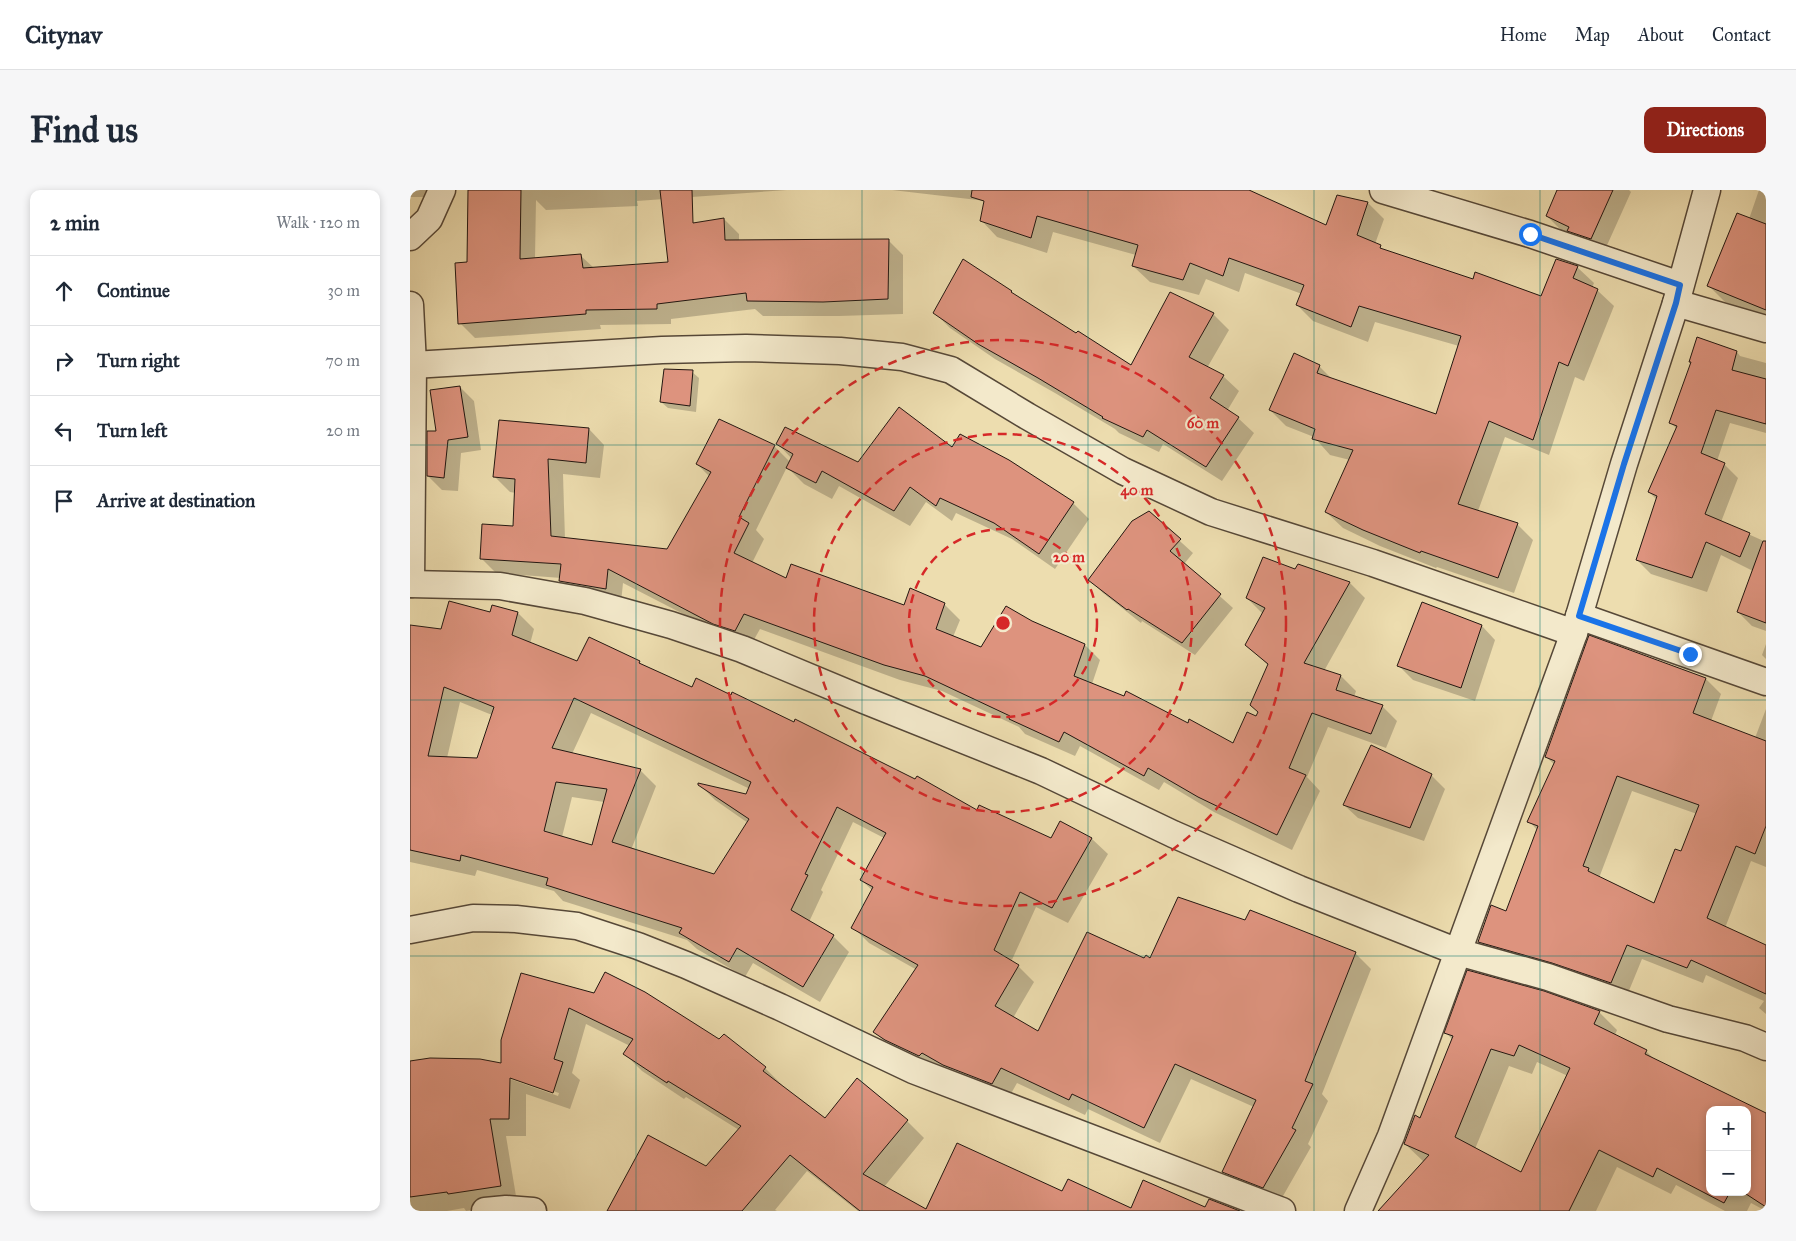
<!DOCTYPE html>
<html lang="en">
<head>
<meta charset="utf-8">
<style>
	body { margin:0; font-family:"IM FELL Great Primer",serif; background:#f6f6f7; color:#1f2937 }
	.controls { position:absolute; right:15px; bottom:15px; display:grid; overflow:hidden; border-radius:10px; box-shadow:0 2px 8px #0003 }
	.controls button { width:45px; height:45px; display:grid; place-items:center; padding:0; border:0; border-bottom:1px solid #e0e1e3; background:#fff; color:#1f2937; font:25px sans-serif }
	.stop { position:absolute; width:15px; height:15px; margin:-11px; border:4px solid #1a73e8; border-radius:50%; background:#fff }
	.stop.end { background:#1a73e8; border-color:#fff; box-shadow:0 1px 5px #0008 }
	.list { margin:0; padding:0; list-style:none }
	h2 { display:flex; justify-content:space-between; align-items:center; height:65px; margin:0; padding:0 20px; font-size:21px }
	h2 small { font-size:16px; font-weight:400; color:#747a83 }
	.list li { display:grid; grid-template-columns:32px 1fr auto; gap:15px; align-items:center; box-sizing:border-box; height:70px; padding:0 20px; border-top:1px solid #e0e1e3 }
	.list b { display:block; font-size:19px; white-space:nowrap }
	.list em { font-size:16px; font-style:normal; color:#747a83 }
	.icon { flex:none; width:28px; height:28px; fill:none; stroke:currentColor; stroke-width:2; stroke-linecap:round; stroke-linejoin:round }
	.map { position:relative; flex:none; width:1356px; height:1021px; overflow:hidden; border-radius:10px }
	header { display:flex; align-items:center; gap:30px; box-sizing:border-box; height:70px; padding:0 25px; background:#fff; border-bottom:1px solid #e0e1e3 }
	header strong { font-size:24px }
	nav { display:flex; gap:28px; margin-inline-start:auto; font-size:18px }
	.intro { display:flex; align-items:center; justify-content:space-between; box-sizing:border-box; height:120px; padding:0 30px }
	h1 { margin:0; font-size:35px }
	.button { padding:12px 22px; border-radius:10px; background:#8f2418; color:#fff; font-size:18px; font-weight:700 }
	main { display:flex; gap:30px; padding:0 30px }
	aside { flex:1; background:#fff; border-radius:10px; box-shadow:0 2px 8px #0003 }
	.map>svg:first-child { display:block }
	.shadow { fill:#0003; fill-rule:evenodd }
	.building { fill:#dd937e; stroke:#231711; fill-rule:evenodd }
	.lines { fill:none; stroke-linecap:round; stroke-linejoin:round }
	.street-casing { stroke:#564838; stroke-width:29 }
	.street { stroke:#f3e9cb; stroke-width:26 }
	.route { stroke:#1a73e8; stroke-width:6 }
	.grid { fill:none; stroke:#0f766e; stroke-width:1; stroke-opacity:0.55 }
	.ring { fill:none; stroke:#d62828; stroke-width:2.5; stroke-dasharray:9 6 }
	.centre { fill:#d62828; stroke:#f3e9cb; stroke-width:2.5 }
	.ring-label { font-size:15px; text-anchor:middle; font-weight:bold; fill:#d62828; stroke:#f3e9cb; stroke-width:4.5; stroke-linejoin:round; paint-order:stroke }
</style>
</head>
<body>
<header>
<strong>Citynav</strong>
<nav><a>Home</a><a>Map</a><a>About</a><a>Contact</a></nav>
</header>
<div class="intro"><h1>Find us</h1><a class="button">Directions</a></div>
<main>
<aside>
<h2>2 min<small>Walk · 120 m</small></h2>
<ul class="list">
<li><svg class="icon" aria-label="ahead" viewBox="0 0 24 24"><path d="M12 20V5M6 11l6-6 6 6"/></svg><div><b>Continue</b></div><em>30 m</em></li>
<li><svg class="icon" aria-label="right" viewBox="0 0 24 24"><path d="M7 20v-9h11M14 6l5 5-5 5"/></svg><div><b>Turn right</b></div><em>70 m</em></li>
<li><svg class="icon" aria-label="left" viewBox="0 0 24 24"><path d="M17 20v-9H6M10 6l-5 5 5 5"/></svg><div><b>Turn left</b></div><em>20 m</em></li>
<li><svg class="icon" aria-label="arrive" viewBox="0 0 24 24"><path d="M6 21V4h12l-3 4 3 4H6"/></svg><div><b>Arrive at destination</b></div></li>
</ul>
</aside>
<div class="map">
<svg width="1356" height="1021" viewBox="0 0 1356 1021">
	<rect width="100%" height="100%" fill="#edddaf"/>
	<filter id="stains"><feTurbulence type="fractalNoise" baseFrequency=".004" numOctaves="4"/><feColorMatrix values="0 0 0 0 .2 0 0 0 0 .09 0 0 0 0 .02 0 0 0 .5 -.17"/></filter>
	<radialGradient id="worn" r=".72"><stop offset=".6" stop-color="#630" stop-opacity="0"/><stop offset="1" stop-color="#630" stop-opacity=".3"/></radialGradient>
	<g class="shadow">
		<rect x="0" y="0" width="22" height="7"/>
		<polygon points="59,0 377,0 227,11 228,16 136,20 126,10 125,69 171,66 184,78 260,73 314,29 329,44 329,51 478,50 493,65 493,124 429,126 353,126 345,119 261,129 261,134 190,135 191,139 65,148 50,133 58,73"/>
		<polygon points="482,0 825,0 917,36 958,13 974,29 965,54 974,60 1064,91 1132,107 1167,77 1184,93 1182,98 1187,100 1204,116 1174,191 1165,187 1139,265 1095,247 1068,321 1107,334 1123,350 1104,403 1027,377 1026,378 970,356 933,338 916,322 940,270 920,265 904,247 876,236 860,220 909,176 923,190 1027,225 1049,156 965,132 958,152 903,131 887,115 892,104 835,83 829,102 796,89 789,105 740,92 723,76 726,65 643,42 637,63 587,47 571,30 576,11"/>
		<polygon points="1146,0 1219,0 1221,2 1194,62 1151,40 1137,26 1148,1"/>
		<polygon points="1349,0 1356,0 1356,128 1315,112 1299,96 1339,29"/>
		<polygon points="601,102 606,107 667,145 721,177 803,124 819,140 797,178 813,186 829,201 817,221 828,228 844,243 812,291 753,254 749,262 709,243 705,239 645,203 585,169 540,138 525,123"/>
		<polygon points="1327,162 1330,166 1356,173 1356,243 1320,233 1307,271 1314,274 1328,288 1311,332 1356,352 1356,441 1342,436 1328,422 1343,381 1311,365 1297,402 1241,384 1227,370 1247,310 1239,302 1267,239 1260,232"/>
		<polygon points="282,182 289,188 286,222 258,218 251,212"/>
		<polygon points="50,197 64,211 71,260 51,263 48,301 32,300 18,286 27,243"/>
		<polygon points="179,239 194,255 190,288 153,284 155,349 258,360 300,287 287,274 364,256 380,272 382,269 368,254 449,274 542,259 663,313 679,329 645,379 602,349 546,323 542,331 516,312 500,336 429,296 422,309 394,294 377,277 346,340 354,349 342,373 377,390 495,417 534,414 550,430 543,447 571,458 621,432 675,455 690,470 682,494 824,555 847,527 859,476 836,455 852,423 837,408 885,381 912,383 940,393 955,408 914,481 931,486 946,501 944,507 972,516 987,531 976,558 918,537 897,587 910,601 882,660 804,622 754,592 749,600 670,556 665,566 615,544 609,537 532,501 490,490 350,439 341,455 320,448 213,393 211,413 166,406 150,391 151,388 86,383 71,368 104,338 106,303 100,302 85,287"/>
		<polygon points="739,323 783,363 774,374 823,418 785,465 732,431 731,433 693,403 679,389"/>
		<path d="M82,416L108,423L124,439L120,454L168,473L229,472L235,477L568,621L642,649L650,632L682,649L698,664L658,733L626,717L601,772L608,776L624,792L603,828L629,842L735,770H741L836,732L945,763L961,779L912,904L918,911L898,954L901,957L869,1013L829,998L814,982L844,917L781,889L750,953L678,919L675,925L607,893L598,909L480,857L464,841L507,780L459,753L443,737L463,701L451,690L474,648L443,632L411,700L413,702L399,732L423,746L439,762L410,812L343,773L335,787L287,759L277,750L153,711L144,701L67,680L65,686L0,672V437L32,441L80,423ZM50,512L82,525L67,569L37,568ZM181,523L340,599L337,606L289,594L305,610L338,633L305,686L221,660L246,596L230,580L162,564ZM162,607L194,612L182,656L152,647Z"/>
		<polygon points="1072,436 1085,450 1065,511 1003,490 989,476"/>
		<polygon points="1356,454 1356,469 1352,465"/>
		<path d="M1296,489L1311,504L1301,531L1345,548L1356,519V677L1341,671L1315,738L1356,756V824L1349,818L1354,811L1296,785L1293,793L1232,769L1216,808L1084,767L1069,752L1096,723L1127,640L1119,631L1145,575L1136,567ZM1222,601L1287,624L1272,663L1244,715L1189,688Z"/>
		<polygon points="1021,585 1035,599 1014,651 948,628 934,615"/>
		<path d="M111,784L355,878L372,895L371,897L415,930L497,931L514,948L474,997L515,1020L523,1003L653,1002L722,1020L796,1019L826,1021H448L397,981L365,1020L367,1021H198L296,978L329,940L276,907L274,909L232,881L215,864L220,856L176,834L162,883L170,890L160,919L116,904V946H96L107,1012L56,1021L54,1018L37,1021H0V872L92,874ZM100,889H106L149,903L148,906Z"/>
		<path d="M1189,822L1207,840L1205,845L1236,861L1247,872L1356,925V1021L1341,1013L1337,1021H1315L1266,995L1261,1004L1207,977L1186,1021H970L1014,972L995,954L1010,929L1043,850L1036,843ZM1127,872L1158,886L1111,984L1065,959L1099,876L1122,884ZM1300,920H1337V1002H1300Z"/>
	</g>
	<g class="building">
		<polygon points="58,0 111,0 110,69 171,64 173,78 258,72 250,0 282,0 283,33 314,28 315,50 479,49 478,109 413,112 337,111 336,103 247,114 247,119 176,120 176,124 48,134 45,73 57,72"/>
		<polygon points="562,0 839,0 916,35 927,5 958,12 947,45 971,55 970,58 1063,89 1065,82 1131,106 1146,69 1168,76 1163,88 1188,99 1158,176 1149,172 1123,250 1079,231 1048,314 1108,333 1088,388 1011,361 1010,363 953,340 915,322 943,260 902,249 905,239 859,220 884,163 910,175 907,183 1026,224 1051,146 949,116 941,137 886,115 894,95 819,68 813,86 780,73 773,90 722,76 728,55 627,26 621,48 570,31 574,11 561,7"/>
		<polygon points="1147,0 1203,0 1181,49 1157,41 1159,37 1136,26"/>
		<polygon points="1327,23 1356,34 1356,120 1297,96"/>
		<polygon points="553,69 602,101 601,102 666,143 668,141 721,175 760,102 804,123 779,167 814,185 800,208 829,227 796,277 737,240 733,247 692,228 693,227 628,188 568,154 523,123"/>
		<polygon points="1287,147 1327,161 1322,180 1356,189 1356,234 1306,220 1291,263 1315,273 1295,324 1340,343 1330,367 1296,352 1282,388 1226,370 1247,306 1238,302 1267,236 1259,233 1281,172 1279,172"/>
		<polygon points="254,179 283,180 280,216 250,212"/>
		<polygon points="50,196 58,247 38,250 34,288 17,286 17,241 26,241 20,200"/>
		<polygon points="489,217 542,257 550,244 599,270 664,312 629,364 584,333 530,308 526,316 500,297 484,321 412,281 406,293 376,278 383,264 366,254 375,237 448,272"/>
		<polygon points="309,229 365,255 329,327 339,333 324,363 376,388 381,374 494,415 500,398 535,413 526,439 571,457 596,416 622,431 675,454 664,486 714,506 716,501 778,533 779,529 823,553 837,522 846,526 848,522 840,515 858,474 835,455 855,418 836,408 853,367 885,379 888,374 940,392 894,473 931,485 926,500 973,515 961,544 902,523 879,578 896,585 867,645 788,607 738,578 734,586 654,542 649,552 599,529 600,526 515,486 474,475 334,424 325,441 303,434 198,379 196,399 149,391 151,374 70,369 72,334 103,336 105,289 83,287 89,230 179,238 176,273 138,269 141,346 257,359 301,282 286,274"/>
		<polygon points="739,321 771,349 760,361 811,404 772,453 718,419 717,420 678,390 722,331"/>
		<polygon points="1353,351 1356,351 1356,433 1327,422"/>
		<path d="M39,411L80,422L82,415L108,422L102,445L167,471L179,447L230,471L229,473L282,497L286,488L321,505L322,502L384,532L385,529L505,589L507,586L567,620L569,615L641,648L650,631L682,648L642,718L610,702L584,760L609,775L585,816L628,841L677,742L734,768L736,765L740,768L768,707L835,730L840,720L946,762L895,891L903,894L882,938L886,940L853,998L812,982L846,910L765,874L734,938L662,904L659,910L591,878L582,894L533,875L512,863L509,866L475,850L463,842L508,775L441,738L463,697L450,690L476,643L427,617L395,684L398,685L381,720L424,745L393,797L327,758L319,772L269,743L272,738L136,695L138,688L51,665L50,671L0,660V435L31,439ZM34,497L84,517L67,568L18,566ZM164,508L341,592L336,604L288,593V595L339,629L304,684L202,652L231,579L142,558ZM146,592L197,599L182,655L134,641Z"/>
		<polygon points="1012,412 1072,435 1051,498 987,476"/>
		<path d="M1179,445L1296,488L1283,523L1356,551V636L1345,664L1326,656L1297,728L1356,755V804L1281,770L1277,778L1217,755L1201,793L1142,773L1068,752L1081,715L1096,721L1128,636L1117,632L1145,571L1135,567ZM1207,586L1289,615L1271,661L1265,659L1244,713L1178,681L1179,678L1173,676Z"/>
		<polygon points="961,555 1022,584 1000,638 933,615"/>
		<path d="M1057,780L1134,801L1190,821L1184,834L1237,860L1235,864L1356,923V1017L1333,1002H1337V920H1300V1002H1320L1314,1013L1247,978L1243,987L1189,960L1159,1021H968L1019,965L994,954L1005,925L1010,928L1043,846L1034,843ZM1109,855L1160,878L1111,982L1045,947L1081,859L1104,866Z"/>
		<polygon points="195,782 235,802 309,849 314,844 356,877 353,881 415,928 447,888 498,930 453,984 516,1019 547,953 652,1001 658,989 721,1018 733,990 795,1017 799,1009 830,1021 450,1021 380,965 332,1021 197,1021 238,945 296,976 331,936 258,891 257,893 213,864 223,849 159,818 144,869 153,872 143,903 100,888 99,929 80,929 91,996 38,1004 37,1002 0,1007 0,871 20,868 70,869 91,873 91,850 111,783 184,803"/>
	</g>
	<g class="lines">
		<g class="street-casing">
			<g id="street">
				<polyline points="973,0 1120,44 1270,95"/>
				<polyline points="0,47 19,29 32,0"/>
				<polyline points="1266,113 1356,139"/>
				<polyline points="0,115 3,175 1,394"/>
				<polyline points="3,175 252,160 336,158 430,161 492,167 541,180 617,226 713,281 801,322 963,373 1164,443"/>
				<polyline points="0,394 90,396 175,411 261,435 332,459 454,510 631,581 763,644 889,699 1048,762 1138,787 1258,829 1335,848 1356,857"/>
				<polyline points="1169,426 1356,492"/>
				<polyline points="0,740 63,728 106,729 167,736 228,756 276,775 370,817 503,880 872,1021"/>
				<polyline points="75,1021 96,1019 123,1021"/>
				<polyline points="948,1021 981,946 1164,443 1214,274 1266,113 1297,0"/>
			</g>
		</g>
		<use href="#street" class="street"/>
	</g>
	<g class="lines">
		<polyline class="route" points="1120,44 1270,95 1266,113 1214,274 1169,426 1280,464"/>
	</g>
	<path class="grid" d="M226,0V1021M452,0V1021M678,0V1021M904,0V1021M1130,0V1021M0,255H1356M0,510H1356M0,766H1356"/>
	<g class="ring">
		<circle cx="593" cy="433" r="94"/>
		<circle cx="593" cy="433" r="189"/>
		<circle cx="593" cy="433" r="283"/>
	</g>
	<circle cx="593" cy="433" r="8" class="centre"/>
	<g class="ring-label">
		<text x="793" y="238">60 m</text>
		<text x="727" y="305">40 m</text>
		<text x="659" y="372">20 m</text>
	</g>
	<rect width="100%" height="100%" filter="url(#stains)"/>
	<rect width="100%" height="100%" fill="url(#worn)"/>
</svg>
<div class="controls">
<button>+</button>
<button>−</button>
</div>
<div class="stop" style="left:1120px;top:44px"></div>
<div class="stop end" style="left:1280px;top:464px"></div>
</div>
</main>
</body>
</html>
